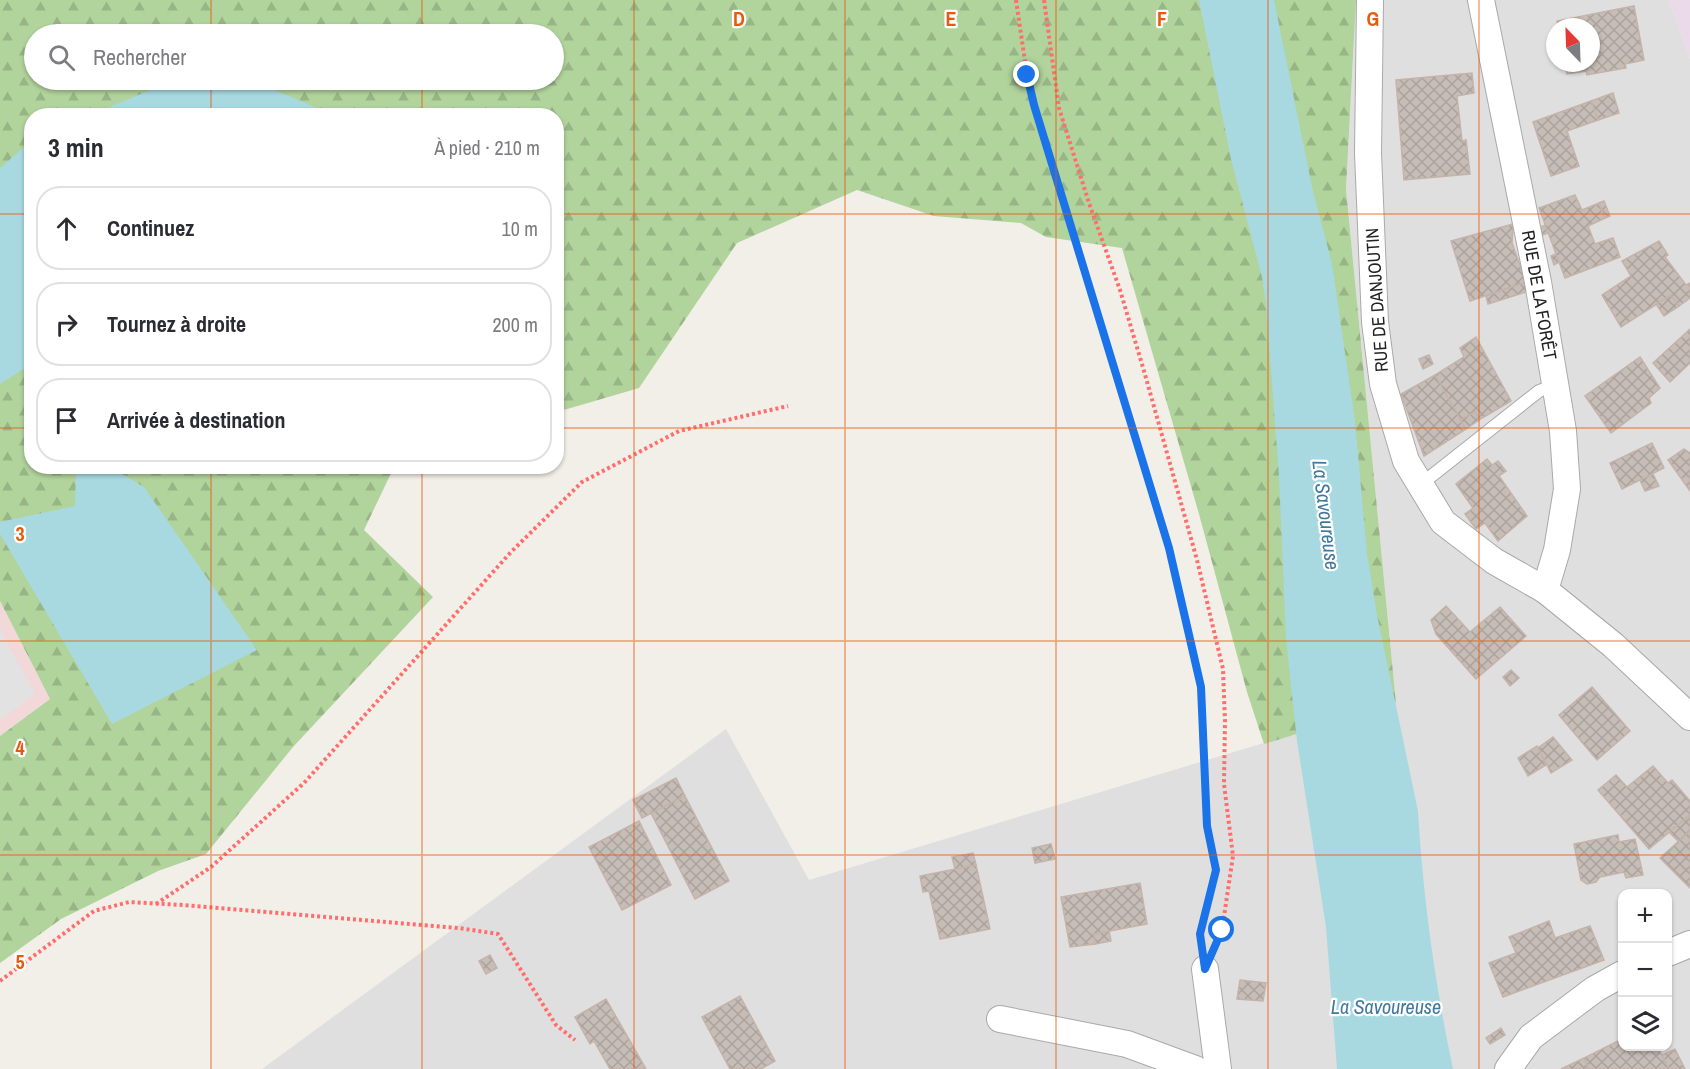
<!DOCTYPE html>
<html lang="fr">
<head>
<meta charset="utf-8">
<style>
	body { margin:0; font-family:"Archivo Narrow",sans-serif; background:#f7f7f7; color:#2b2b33 }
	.controls { position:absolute; right:18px; bottom:18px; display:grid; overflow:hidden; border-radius:12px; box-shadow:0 2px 4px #0004 }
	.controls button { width:54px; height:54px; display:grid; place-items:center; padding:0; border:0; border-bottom:2px solid #e1e1e2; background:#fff; color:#2b2b33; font:30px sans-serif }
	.compass { position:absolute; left:1546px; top:18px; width:54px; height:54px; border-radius:50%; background:#fff; box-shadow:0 2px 4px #0004; rotate:337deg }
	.stop { position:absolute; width:18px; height:18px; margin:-14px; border:4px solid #1a73e8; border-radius:50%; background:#fff }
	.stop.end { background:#1a73e8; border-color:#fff; box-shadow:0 2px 6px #0008 }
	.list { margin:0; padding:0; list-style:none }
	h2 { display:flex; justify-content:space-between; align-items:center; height:78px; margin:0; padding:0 24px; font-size:26px }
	h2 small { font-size:20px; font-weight:400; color:#7c7c81 }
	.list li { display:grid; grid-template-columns:39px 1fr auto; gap:18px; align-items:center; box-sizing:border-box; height:84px; margin:0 12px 12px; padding:0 12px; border:2px solid #e1e1e2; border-radius:24px }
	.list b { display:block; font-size:22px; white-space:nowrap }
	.list em { font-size:20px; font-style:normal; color:#7c7c81 }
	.icon { flex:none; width:33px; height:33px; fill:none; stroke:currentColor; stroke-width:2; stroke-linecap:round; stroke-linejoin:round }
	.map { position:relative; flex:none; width:1690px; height:1069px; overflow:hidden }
	.search { position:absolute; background:#fff; box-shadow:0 2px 4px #0004; left:24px; top:24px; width:540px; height:66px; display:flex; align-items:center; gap:15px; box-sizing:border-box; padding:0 21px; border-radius:33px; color:#7c7c81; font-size:22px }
	.panel { position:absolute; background:#fff; box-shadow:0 2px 4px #0004; left:24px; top:108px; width:540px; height:366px; border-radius:24px }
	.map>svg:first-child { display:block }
	.residential { fill:#e0dfdf; fill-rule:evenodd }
	.commercial { fill:#f3d8d9 }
	.railway { fill:#ebdaea }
	.forest { fill:url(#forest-firs); fill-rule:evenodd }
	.parking { fill:#e2e2e2 }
	.water { fill:#a8d9e1 }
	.building { fill:url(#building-cross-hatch); stroke:#c5b3aa; stroke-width:1.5 }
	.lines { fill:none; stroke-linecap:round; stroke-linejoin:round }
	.service-casing { stroke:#a9a9a9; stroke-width:14 }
	.minor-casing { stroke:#a9a9a9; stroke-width:28 }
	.path { stroke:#ff6e6d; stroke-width:4; stroke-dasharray:3 3; stroke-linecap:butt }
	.service { stroke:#fff; stroke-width:12 }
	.minor { stroke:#fff; stroke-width:26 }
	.route { stroke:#1a73e8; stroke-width:8 }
	.grid { fill:none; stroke:#e8590c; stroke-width:1.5; stroke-opacity:0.55 }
	.labels { text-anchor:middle; stroke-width:4.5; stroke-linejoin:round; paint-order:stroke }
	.street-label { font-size:18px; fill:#222; stroke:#fff }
	.water-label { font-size:20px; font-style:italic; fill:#41789e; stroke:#fff }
	.grid-label { font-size:20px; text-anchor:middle; font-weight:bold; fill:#e8590c; stroke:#fff; stroke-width:4.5; stroke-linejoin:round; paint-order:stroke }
</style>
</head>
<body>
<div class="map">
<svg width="1690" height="1069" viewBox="0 0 1690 1069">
	<defs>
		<pattern id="forest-firs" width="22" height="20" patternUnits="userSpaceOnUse" patternTransform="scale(1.5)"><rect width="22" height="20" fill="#b1d39c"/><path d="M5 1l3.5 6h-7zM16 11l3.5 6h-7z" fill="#98b586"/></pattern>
		<pattern id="building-cross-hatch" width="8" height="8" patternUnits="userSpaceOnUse" patternTransform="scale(1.5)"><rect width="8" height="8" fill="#c7bdb7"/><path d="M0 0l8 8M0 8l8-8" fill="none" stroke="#aba29d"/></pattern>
	</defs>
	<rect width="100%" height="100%" fill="#f2eee8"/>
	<path class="residential" d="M1356,0H1669L1690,59V1069H262L726,729L809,880L1396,703L1346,189ZM1555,27H1591V63H1555ZM1622,894H1668V1046H1622Z"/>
	<polygon class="commercial" points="0,601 50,699 0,736"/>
	<polygon class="railway" points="1669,0 1690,0 1690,59"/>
	<path class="forest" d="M0,0H1356L1346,189L1396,703L1264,744L1247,692L1199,514L1122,248L1046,237L1021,223L934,216L857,190L737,243L639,388L557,412L556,116H32V466L394,467L364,530L433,597L293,747L206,854L158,871L61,919L0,963V736L50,699L0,601ZM34,34H554V80H34Z"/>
	<polygon class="parking" points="0,630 35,694 0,720"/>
	<g class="water">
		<path d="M1199,0H1274L1312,187L1332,264L1355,421L1367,554L1377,615L1418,811C1423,898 1435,984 1453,1069H1337L1326,927L1297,741L1286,639L1279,476L1266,305L1262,277L1231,159Z"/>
		<polygon points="174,80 250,80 315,107 320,115 91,115"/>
		<polygon points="31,141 31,364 0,384 0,168"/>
		<polygon points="76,467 110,467 144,487 257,650 112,724 0,534 0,522 75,506"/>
	</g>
	<g class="building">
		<polygon points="1634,6 1644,60 1625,64 1626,68 1587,75 1586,71 1567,74 1565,63 1591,63 1591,27 1558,27 1557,21"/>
		<polygon points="1472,73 1474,93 1457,96 1462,141 1466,140 1470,174 1404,180 1396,80"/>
		<polygon points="1613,93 1619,113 1598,120 1591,101"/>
		<polygon points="1591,101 1598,120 1567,131 1579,166 1551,176 1533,122"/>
		<polygon points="1575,195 1582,210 1599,203 1605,218 1588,226 1595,244 1613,238 1620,257 1565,278 1539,208"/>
		<polygon points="1604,201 1610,216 1605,218 1599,203"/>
		<polygon points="1513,224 1512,243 1526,282 1470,301 1451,241"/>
		<polygon points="1545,225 1548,233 1542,235 1539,228"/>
		<polygon points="1659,241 1668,255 1665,257 1686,285 1690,283 1690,298 1679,306 1671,295 1621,327 1602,295 1631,276 1622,261"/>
		<polygon points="1556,254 1559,262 1554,265 1551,256"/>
		<polygon points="1526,282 1529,291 1488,304 1486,296"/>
		<polygon points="1671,295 1679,306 1664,316 1656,304"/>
		<polygon points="1690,329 1690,363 1670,382 1653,363"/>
		<polygon points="1476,337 1511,401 1479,420 1475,412 1460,420 1435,375 1464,357 1460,348"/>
		<polygon points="1429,355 1433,364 1423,369 1419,359"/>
		<polygon points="1640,357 1660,388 1649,398 1651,403 1611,433 1585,396"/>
		<polygon points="1435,375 1466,429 1424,456 1401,394"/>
		<polygon points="1475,412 1479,420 1466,429 1460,420"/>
		<polygon points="1652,443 1664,468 1622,489 1610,463"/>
		<polygon points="1684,449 1690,453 1690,491 1668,460"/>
		<polygon points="1487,459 1492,465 1498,461 1506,471 1499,476 1527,516 1498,541 1485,523 1476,529 1465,514 1473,508 1456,484"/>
		<polygon points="1653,474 1659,486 1645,491 1640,480"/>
		<polygon points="1446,606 1470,632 1500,607 1526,636 1476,679 1436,634 1431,620"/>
		<polygon points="1511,670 1519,678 1510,686 1503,677"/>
		<polygon points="1592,687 1630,731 1597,760 1559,715"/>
		<polygon points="1553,737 1572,760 1551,773 1538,748"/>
		<polygon points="1537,746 1546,765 1528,776 1518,758"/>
		<polygon points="1653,766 1668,783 1672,780 1690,801 1690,815 1649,849 1598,790 1616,775 1627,787"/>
		<polygon points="676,778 685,796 642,818 633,800"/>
		<polygon points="685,796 729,881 695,899 651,813"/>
		<polygon points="1690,815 1690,831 1679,842 1669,832"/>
		<polygon points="639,821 671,885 622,910 589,847"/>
		<polygon points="1690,831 1690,888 1660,858"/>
		<polygon points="1618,835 1619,842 1635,839 1643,875 1626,878 1624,872 1600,877 1596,882 1587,884 1581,880 1574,844"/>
		<polygon points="1051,844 1055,859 1035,863 1032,848"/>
		<polygon points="973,853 976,865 955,869 952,857"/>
		<polygon points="976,865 990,929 940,939 929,891 923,892 920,876"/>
		<polygon points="1140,883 1147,924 1094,934 1095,944 1070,947 1061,897"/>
		<polygon points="1549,921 1555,938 1590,926 1604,960 1503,997 1489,963 1516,953 1509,937"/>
		<polygon points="1109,931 1111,941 1095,944 1094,934"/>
		<polygon points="490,955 497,968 486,974 479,961"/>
		<polygon points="1240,980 1266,983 1263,1001 1237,999"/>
		<polygon points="740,996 775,1061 761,1069 730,1069 702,1017"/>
		<polygon points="606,999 646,1069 610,1069 594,1041 590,1044 575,1017"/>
		<polygon points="1501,1028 1505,1035 1490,1044 1486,1038"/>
		<polygon points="1622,1039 1622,1046 1657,1046 1669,1069 1589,1069 1584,1058"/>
		<polygon points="1675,1049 1685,1069 1669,1069 1662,1055"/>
		<polygon points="1584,1058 1589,1069 1561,1069"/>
	</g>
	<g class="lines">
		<g class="service-casing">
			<polyline id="service" points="1420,485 1539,391 1555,385"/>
		</g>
		<g class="minor-casing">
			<g id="minor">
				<polyline points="1370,0 1368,153 1375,322 1383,384 1406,461 1443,522 1494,561 1545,590 1613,645 1690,717"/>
				<polyline points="1481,0 1538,282 1563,431 1567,489 1557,550 1545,590"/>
				<polyline points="1668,953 1690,944"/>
				<polyline points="1205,969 1218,1069"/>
				<polyline points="1000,1019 1127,1044 1195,1069"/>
				<polyline points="1508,1069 1531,1037 1595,989 1622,974"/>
			</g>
		</g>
		<g class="path">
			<polyline points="1016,0 1027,75 1034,105 1169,548 1201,687 1207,826 1216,870 1200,934 1202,943"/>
			<polyline points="1044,0 1059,108 1089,203 1120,290 1144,371 1197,560 1223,669 1225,722 1224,784 1233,856 1222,930 1216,943"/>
			<polyline points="156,904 211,867 304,783 511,552 582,482 679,431 788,406"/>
			<polyline points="0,981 94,911 129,902 183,905 459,928 498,934 556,1025 575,1040"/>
		</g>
		<use href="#service" class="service"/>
		<use href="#minor" class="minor"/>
	</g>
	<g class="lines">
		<polyline class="route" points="1027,75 1034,105 1169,548 1201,687 1207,826 1216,870 1200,934 1205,969 1222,930"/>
	</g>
	<path class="grid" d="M211,0V34M422,0V34M634,0V1069M845,0V1069M1056,0V1069M1268,0V1069M1479,0V1069M211,80V116M422,80V116M0,214H32M556,214H1690M0,428H32M556,428H1690M211,466V1069M422,466V1069M0,641H1690M0,855H1690"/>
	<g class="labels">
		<g class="street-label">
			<text transform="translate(1539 295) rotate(80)" y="6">RUE DE LA FORÊT</text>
			<text transform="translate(1377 300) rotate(-94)" y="6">RUE DE DANJOUTIN</text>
		</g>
		<g class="water-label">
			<text transform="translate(1326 515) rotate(83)" y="7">La Savoureuse</text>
			<text x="1386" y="1014">La Savoureuse</text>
		</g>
	</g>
	<g class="grid-label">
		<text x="739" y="26">D</text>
		<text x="951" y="26">E</text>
		<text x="1162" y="26">F</text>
		<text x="1373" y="26">G</text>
		<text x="20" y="541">3</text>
		<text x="20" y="755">4</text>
		<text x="20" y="969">5</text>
	</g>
</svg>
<div class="controls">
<button>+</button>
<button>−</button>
<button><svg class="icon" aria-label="layers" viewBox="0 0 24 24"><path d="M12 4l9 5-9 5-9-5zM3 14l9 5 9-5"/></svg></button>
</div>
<svg class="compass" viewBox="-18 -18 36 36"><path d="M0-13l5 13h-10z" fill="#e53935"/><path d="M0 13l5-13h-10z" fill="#7c7c81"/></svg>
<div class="stop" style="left:1222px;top:930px"></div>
<div class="stop end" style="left:1027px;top:75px"></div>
<div class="search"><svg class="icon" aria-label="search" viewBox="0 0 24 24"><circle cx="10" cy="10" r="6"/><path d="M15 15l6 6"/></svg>Rechercher</div>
<section class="panel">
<h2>3 min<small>À pied · 210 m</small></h2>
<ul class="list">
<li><svg class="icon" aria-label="ahead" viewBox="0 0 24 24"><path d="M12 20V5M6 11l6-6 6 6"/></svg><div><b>Continuez</b></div><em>10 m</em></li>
<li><svg class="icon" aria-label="right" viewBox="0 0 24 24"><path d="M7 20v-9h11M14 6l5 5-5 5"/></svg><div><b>Tournez à droite</b></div><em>200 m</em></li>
<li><svg class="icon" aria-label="arrive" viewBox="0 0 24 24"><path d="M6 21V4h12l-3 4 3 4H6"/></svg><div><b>Arrivée à destination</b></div></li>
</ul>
</section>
</div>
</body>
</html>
